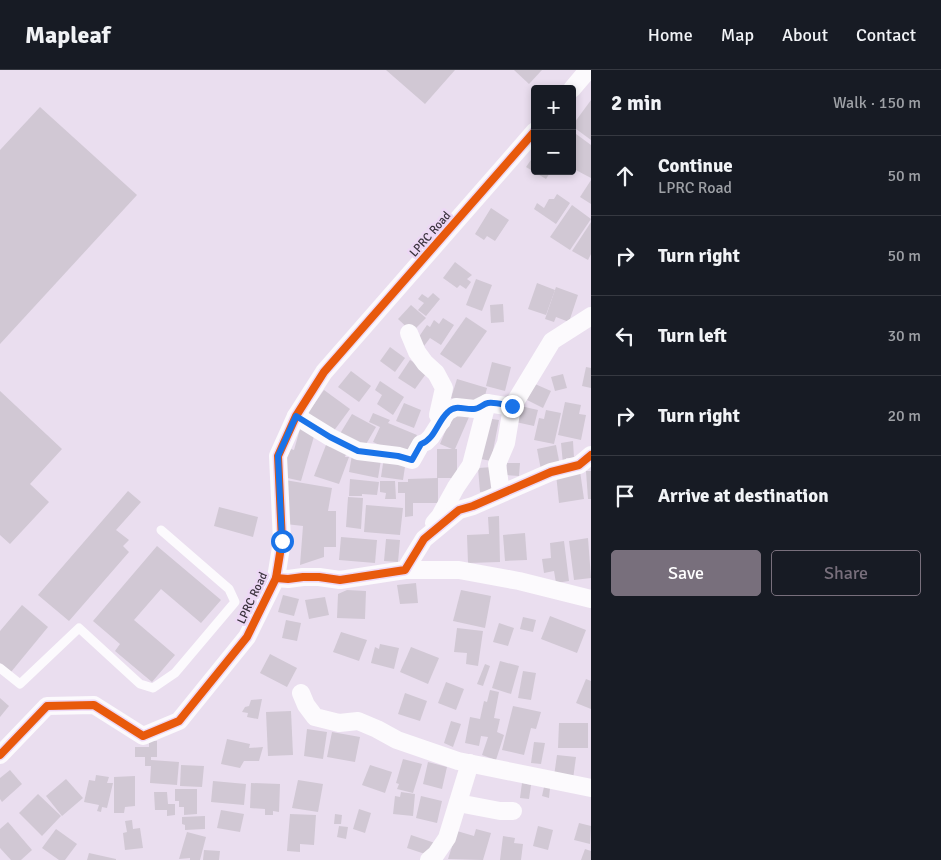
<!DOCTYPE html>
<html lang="en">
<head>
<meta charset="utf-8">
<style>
	body { margin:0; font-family:Signika,sans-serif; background:#242831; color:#f1f3f6 }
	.controls { position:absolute; right:15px; top:15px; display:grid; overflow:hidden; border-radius:5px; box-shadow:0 2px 8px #0003 }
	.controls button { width:45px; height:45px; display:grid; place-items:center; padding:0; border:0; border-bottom:1px solid #363941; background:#171b24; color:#f1f3f6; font:25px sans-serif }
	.stop { position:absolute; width:15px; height:15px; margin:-11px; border:4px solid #1a73e8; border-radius:50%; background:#fff }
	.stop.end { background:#1a73e8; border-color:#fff; box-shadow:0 1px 5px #0008 }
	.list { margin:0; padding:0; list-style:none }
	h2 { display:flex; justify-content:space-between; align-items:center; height:65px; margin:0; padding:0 20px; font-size:21px }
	h2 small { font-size:16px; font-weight:400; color:#9ea1a6 }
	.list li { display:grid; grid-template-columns:32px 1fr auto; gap:15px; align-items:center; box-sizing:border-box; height:80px; padding:0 20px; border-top:1px solid #363941 }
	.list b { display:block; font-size:19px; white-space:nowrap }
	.list p { margin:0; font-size:16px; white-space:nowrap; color:#9ea1a6 }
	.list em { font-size:16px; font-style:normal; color:#9ea1a6 }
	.actions { display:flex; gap:10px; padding:15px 20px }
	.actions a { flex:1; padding:11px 0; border:1px solid #786f7c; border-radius:5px; text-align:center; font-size:18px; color:#786f7c }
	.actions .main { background:#786f7c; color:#fff }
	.icon { flex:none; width:28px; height:28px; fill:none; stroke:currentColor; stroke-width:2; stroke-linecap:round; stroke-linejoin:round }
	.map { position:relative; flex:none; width:591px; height:790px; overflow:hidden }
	header { display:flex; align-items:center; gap:30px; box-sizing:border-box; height:70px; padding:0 25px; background:#171b24; border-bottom:1px solid #363941 }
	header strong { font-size:24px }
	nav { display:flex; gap:28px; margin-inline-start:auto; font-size:18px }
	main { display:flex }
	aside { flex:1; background:#171b24 }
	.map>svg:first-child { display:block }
	.building { fill:#d1c8d4 }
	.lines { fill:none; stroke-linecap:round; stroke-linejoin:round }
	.service { stroke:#fcfafd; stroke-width:9 }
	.minor { stroke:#fcfafd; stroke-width:18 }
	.cycleway-casing { stroke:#edd8f5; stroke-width:11 }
	.cycleway { stroke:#e8590c; stroke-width:8 }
	.route { stroke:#1a73e8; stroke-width:6 }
	.labels { text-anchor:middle; stroke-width:5; stroke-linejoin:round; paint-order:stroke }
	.street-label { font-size:12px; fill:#3b333e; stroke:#edd8f5 }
</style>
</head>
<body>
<header>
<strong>Mapleaf</strong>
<nav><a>Home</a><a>Map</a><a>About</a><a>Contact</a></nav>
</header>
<main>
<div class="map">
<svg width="591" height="790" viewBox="0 0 591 790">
	<rect width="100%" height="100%" fill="#eadeef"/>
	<g class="building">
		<polygon points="386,0 455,0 425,34"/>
		<polygon points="514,0 542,0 529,14"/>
		<polygon points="591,30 591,70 572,56"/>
		<polygon points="40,37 137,125 0,274 0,80"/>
		<polygon points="572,61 591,75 591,108 572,98"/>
		<polygon points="535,84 535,101 551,101 546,109 526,97"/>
		<polygon points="591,110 591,134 580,127"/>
		<polygon points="557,124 570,133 556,154 534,139 537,133 544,138 549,129 554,129"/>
		<polygon points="572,135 591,149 570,180 550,167"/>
		<polygon points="491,138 509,150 495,171 487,166 484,170 475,164"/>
		<polygon points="591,152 591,184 588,190 572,181"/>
		<polygon points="455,192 472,205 467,209 471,212 466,219 460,215 457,218 443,208"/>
		<polygon points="476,209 492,215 482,241 466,235"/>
		<polygon points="537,213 555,220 546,245 528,239"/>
		<polygon points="556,217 578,225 569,252 556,247 554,252 545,249"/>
		<polygon points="433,223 440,229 426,246 418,240 424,233 418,229 422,224 428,228"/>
		<polygon points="503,234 504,252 491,253 490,235"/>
		<polygon points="411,235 426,248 412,262 398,249"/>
		<polygon points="466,247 487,261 461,298 440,284"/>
		<polygon points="443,248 454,255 441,275 430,268 424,276 416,271 427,255 430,257 434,250 439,254"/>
		<polygon points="390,277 405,288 395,302 380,291"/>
		<polygon points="410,290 428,301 415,319 398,308"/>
		<polygon points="492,292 511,297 505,321 486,316"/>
		<polygon points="586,297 591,298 591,318 582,316"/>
		<polygon points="351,301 371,316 359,332 338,317"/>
		<polygon points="563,304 567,318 555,321 551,307"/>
		<polygon points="457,309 487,318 482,337 451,328"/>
		<polygon points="380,311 404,327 393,345 377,334 382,325 375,320"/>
		<polygon points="535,314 551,321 543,338 527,330"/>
		<polygon points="324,320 350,339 333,362 307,344"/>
		<polygon points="0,321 62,379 30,414 49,432 10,474 0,465"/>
		<polygon points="565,332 581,335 579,344 586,345 581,370 558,365"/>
		<polygon points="404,333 421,340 414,358 396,351"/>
		<polygon points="516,335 538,340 534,356 511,351"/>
		<polygon points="454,340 469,347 455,379 457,379 457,408 437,408 437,379 452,379 440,374"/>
		<polygon points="546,340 561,343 554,374 534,370 539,348 544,349"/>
		<polygon points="373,343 390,350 388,353 417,365 407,387 373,372 380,357 369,352"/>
		<polygon points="352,344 376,357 365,376 338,367"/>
		<polygon points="485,348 499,350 491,391 481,389"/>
		<polygon points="300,359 315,363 301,411 283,407 287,394 284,393 288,378 294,380"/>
		<polygon points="573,371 574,388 566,388 567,394 563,394 561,373"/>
		<polygon points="331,373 348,379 345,387 349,387 339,414 314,406 326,375 330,377"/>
		<polygon points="556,375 560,396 541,400 537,379"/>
		<polygon points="352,385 381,390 378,408 349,402"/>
		<polygon points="384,387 406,390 403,410 381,407"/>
		<polygon points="507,393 520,393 519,406 506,405"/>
		<polygon points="493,397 495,421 480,422 478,398"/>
		<polygon points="580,401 584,429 559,433 556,404"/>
		<polygon points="586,401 591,401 591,429 588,429"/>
		<polygon points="438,408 438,433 413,433 413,446 405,447 405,423 398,423 398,412 408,412 408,409"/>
		<polygon points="350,409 379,412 377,425 362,424 362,426 349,426"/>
		<polygon points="285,410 332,418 328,441 336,441 336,477 324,477 324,487 300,495 303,456 277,453"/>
		<polygon points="380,411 395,411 396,429 385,429 386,423 380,422"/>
		<polygon points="128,421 141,432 116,460 129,470 123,476 129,482 69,551 38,525"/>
		<polygon points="348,427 363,428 361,459 346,457"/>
		<polygon points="366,435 403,438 400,465 364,462"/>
		<polygon points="219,437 258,447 253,467 214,456"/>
		<polygon points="499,446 500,492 468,493 467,465 489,464 488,447"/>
		<polygon points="525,463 527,490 505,491 503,465"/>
		<polygon points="341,467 377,470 375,493 339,490"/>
		<polygon points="588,468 591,508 574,510 569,471"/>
		<polygon points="386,469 400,470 398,492 384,491"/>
		<polygon points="564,471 569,511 556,513 554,501 544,503 542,489 551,488 550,473"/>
		<polygon points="157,476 221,530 201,553 161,519 134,550 175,585 152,612 115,581 120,574 93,551"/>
		<polygon points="416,513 418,533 400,534 397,515"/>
		<polygon points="347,520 366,521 365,549 337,548 338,524"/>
		<polygon points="461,520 491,526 485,558 453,551"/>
		<polygon points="283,525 299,529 294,546 278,542"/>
		<polygon points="325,527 329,545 309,549 305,530"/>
		<polygon points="22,535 48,557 11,602 0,593 0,561"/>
		<polygon points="550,546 586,560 577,583 541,569"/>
		<polygon points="523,547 536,550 533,562 520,559"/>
		<polygon points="286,550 301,553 297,571 282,568"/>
		<polygon points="499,553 514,558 508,576 493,572"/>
		<polygon points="457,558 483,561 478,596 466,594 467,583 454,582"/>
		<polygon points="341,562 367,570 359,591 333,582"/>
		<polygon points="380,574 399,578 394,599 371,593 375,577 379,579"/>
		<polygon points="411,577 439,588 428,614 400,602"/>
		<polygon points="270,584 297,598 287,617 260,603"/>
		<polygon points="500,591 519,596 511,624 492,618"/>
		<polygon points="485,594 490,596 483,616 477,614"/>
		<polygon points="523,601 536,603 531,630 518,628"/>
		<polygon points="586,609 591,611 591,639 576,633"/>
		<polygon points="446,612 464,619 456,640 438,633"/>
		<polygon points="490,620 499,622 494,648 500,649 497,662 504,665 496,690 482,685 488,667 481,666 479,676 465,673 470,647 480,649 484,631 487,632"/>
		<polygon points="405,623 427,631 420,651 398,644"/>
		<polygon points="0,628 9,636 0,647"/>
		<polygon points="262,629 258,649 247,647 248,643 242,642 245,637 249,636 251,630"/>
		<polygon points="513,636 541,642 536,659 531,658 524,685 502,680"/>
		<polygon points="291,641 293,685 268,686 266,642"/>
		<polygon points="451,651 461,654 453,677 444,673"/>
		<polygon points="559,653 588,653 588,678 558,678"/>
		<polygon points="307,659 327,662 323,689 304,686"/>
		<polygon points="332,662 360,667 355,692 327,687"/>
		<polygon points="227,669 250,674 249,678 263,677 259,691 244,691 240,698 221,694"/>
		<polygon points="149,671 157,671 157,687 151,687 151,690 179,692 177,715 150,713 151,696 145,696 145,687 135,687 135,677 149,677"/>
		<polygon points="534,672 545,673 541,694 531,693"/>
		<polygon points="557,685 576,687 573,709 554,706"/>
		<polygon points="403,689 422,694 413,723 397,719 399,714 396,713"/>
		<polygon points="428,692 447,697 442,719 423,714"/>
		<polygon points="181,695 204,696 202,717 180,716"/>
		<polygon points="370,695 392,702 385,723 362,715"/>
		<polygon points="10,700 22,714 2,732 0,729 0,708"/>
		<polygon points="96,705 109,707 107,713 113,713 107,738 102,737 101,742 97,741 99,735 84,732 89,710 95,711"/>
		<polygon points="135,706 135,736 125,737 124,743 114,743 114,707"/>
		<polygon points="66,709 83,728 62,746 46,726"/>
		<polygon points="298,710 323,714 318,742 292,738"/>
		<polygon points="213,711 246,714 244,735 211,732"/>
		<polygon points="251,713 280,714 279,742 273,741 273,745 265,745 265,739 250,738"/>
		<polygon points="522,713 531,715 529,729 520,728"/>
		<polygon points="544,717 550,718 549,728 542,726"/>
		<polygon points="175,719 197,719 197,744 184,745 184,737 179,737 179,731 175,731"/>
		<polygon points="154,722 167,722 168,734 175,734 175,745 167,746 167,740 155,740"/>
		<polygon points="401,722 415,724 413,746 393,744 395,726 400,727"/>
		<polygon points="38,724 61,746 42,766 19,743"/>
		<polygon points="421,726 442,731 437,753 416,748"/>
		<polygon points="359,739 371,743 365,763 353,759"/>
		<polygon points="221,740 244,744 240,762 217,758"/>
		<polygon points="290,744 316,745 314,775 300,774 300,782 287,781"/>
		<polygon points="335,744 342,745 341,754 334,754"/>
		<polygon points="205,746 205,759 185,760 185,755 182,754 182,747"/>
		<polygon points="132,750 133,759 140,758 143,778 125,780 123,763 127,762 125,751"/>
		<polygon points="8,752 32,780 21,790 11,790 0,778 0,759"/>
		<polygon points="579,753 591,756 590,774 574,770"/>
		<polygon points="339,756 348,757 346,769 337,767"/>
		<polygon points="538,756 553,760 548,780 533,776"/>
		<polygon points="56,759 77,774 65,790 59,790 42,778"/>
		<polygon points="476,759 491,763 483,790 448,789 457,761 474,766"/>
		<polygon points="187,762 206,767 200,790 190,790 190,788 179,789"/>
		<polygon points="411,765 435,773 431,786 407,778"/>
		<polygon points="503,766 515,768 514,773 523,774 521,790 500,790"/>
		<polygon points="585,779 591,781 591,790 581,790"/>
		<polygon points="204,780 220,781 219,790 203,790"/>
		<polygon points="89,783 116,789 116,790 87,790"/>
	</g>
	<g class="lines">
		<polyline class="service" points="0,598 20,614 79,558 140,614 153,618 175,603 235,532 229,519 161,460"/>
		<g class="minor">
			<polyline points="572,19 588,0"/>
			<polyline points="409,263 417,282 425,293 436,303 444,318 438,345 442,351"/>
			<polyline points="296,346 330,367 358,381 399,386 412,390 421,374 426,372 431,367 447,342 456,337 475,339 487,333 512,337"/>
			<polyline points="501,423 497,394 506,373 512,337 552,271 591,246"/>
			<polyline points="434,453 440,446 456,417 471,395 487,333"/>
			<polyline points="405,500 459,500 519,511 591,529"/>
			<polyline points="276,508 288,509 303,507 319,507 340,510 405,500 424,469 459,440 473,436 551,402 579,395 591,385"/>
			<polyline points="301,623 306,635 315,647 339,653 358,651 377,659 397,670 458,691 591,718"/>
			<polyline points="0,685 47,636 94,635 143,666 179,651 247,567 276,508 282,471 278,386 296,346 324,302 535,61"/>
			<polyline points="458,733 500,741 513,741"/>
			<polyline points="429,790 436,784 447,768 470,693"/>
		</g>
		<g class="cycleway-casing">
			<g id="cycleway">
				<polyline points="276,508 288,509 303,507 319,507 340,510 405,500 424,469 459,440 473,436 551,402 579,395 591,385"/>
				<polyline points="0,685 47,636 94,635 143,666 179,651 247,567 276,508 282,471 278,386 296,346 324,302 535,61"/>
			</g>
		</g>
		<use href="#cycleway" class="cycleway"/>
	</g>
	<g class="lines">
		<path class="route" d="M282,471L278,386L296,346L330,367L358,381L398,386L412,390L421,374C435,369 437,352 448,342C456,334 464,340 474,339C479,339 483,334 488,333C496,332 504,335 512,336"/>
	</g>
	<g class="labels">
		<g class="street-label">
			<text transform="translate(430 164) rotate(-49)" y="4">LPRC Road</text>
			<text transform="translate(252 528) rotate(-65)" y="4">LPRC Road</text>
		</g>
	</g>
</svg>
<div class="controls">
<button>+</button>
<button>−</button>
</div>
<div class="stop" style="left:282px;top:471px"></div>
<div class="stop end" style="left:512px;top:336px"></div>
</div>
<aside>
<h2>2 min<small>Walk · 150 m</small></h2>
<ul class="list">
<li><svg class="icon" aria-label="ahead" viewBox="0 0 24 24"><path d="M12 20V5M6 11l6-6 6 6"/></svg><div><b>Continue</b><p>LPRC Road</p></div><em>50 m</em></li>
<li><svg class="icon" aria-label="right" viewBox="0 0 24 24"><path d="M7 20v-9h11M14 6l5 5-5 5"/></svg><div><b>Turn right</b></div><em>50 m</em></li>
<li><svg class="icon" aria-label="left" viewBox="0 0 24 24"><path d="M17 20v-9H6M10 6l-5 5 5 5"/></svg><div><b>Turn left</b></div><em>30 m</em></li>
<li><svg class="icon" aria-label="right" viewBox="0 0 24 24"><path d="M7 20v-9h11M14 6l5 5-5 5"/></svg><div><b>Turn right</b></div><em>20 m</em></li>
<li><svg class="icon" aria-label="arrive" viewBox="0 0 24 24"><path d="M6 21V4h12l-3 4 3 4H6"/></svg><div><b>Arrive at destination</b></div></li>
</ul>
<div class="actions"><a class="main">Save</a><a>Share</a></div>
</aside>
</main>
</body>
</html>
